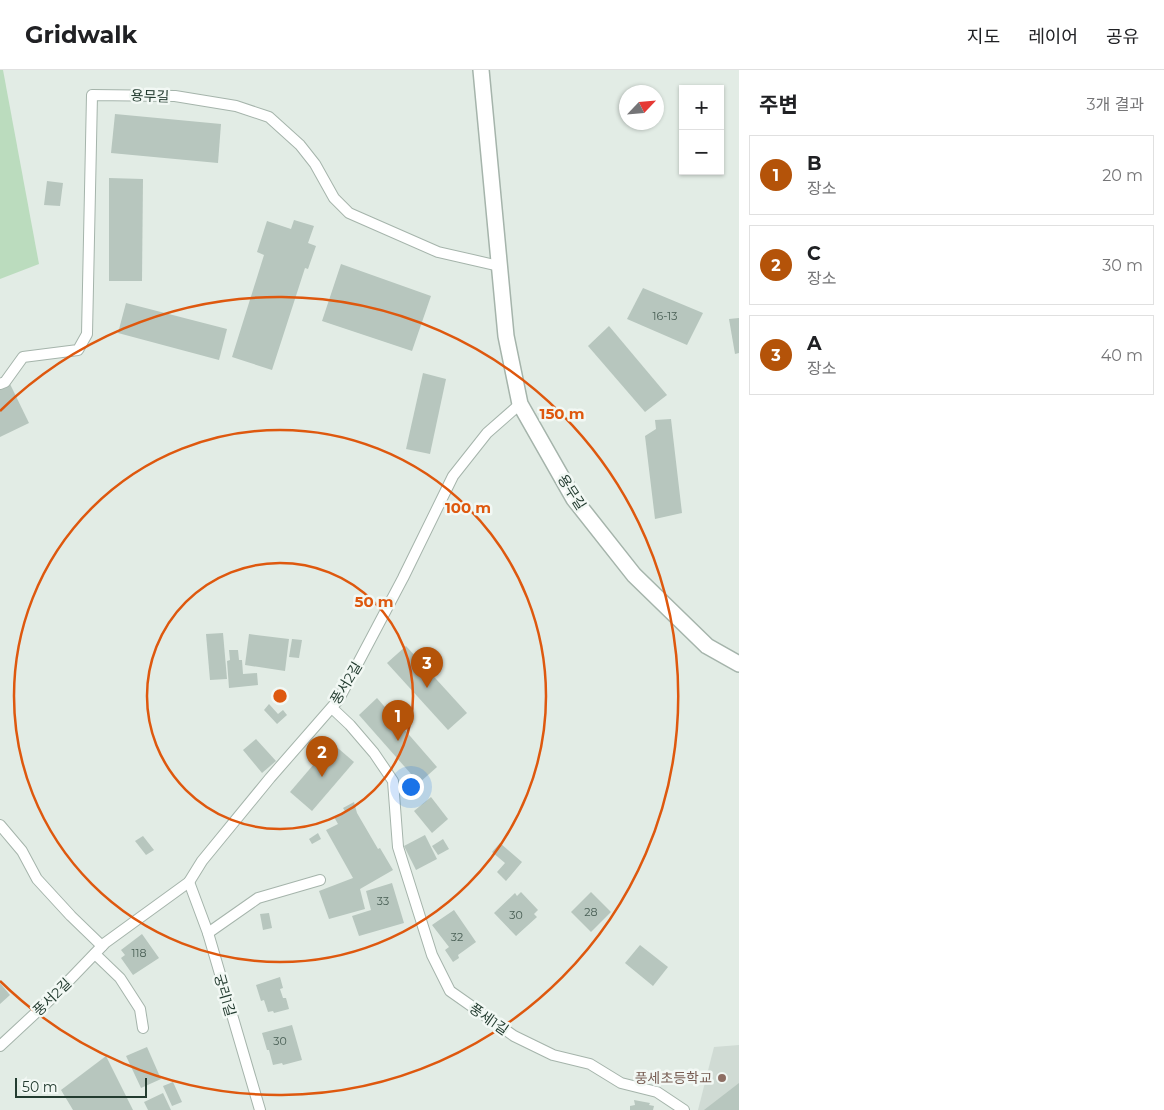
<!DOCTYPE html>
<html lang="ko">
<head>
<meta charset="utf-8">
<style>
	body { margin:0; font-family:Montserrat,"Noto Sans KR",sans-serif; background:#f2f2f2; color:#202124 }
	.controls { position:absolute; right:15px; top:15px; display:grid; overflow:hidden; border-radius:0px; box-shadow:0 1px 4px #0004 }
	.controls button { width:45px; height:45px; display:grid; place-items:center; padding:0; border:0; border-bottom:1px solid #e0e0e0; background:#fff; color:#202124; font:25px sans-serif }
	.compass { position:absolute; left:619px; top:15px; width:45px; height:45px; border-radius:50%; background:#fff; box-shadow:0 1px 4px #0004; rotate:64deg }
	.scale { position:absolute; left:15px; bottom:12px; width:132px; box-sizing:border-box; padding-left:5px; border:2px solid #233c30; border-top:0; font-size:14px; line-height:18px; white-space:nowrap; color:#233c30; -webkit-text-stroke:4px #f2f8f4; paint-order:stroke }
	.you { position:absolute; left:410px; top:716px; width:18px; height:18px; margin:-12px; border:4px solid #fff; border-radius:50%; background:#1a73e8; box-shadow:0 0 0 8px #1a73e833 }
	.badge { display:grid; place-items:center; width:32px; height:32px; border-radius:50%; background:#b45309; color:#fff; font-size:16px; font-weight:700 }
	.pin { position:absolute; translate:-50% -41px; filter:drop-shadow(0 1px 2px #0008) }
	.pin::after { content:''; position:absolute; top:26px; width:18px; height:15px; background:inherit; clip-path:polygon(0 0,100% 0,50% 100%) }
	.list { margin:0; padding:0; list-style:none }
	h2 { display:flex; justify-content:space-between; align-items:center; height:65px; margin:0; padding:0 20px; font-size:21px }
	h2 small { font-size:16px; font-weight:400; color:#757577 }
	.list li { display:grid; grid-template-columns:32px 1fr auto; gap:15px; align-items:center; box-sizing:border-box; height:80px; margin:0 10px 10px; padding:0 10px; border:1px solid #e0e0e0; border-radius:0px }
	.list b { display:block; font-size:19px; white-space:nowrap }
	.list p { margin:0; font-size:16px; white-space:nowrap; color:#757577 }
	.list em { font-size:16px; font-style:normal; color:#757577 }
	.map { position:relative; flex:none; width:739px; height:1040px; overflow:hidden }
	header { display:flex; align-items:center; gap:30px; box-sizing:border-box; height:70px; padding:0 25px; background:#fff; border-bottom:1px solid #e0e0e0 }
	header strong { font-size:24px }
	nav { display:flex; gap:28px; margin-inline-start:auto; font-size:18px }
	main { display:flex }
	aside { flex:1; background:#fff }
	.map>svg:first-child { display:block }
	.built { fill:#d0dbd4 }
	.green { fill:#bbdcbe }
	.building { fill:#b7c6be }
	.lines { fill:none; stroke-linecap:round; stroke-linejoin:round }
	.service-casing { stroke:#a5b4ab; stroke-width:12 }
	.tertiary-casing { stroke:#a5b4ab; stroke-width:18 }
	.service { stroke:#fff; stroke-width:10 }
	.tertiary { stroke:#fff; stroke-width:15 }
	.ring { fill:none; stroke:#de580e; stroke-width:2.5 }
	.education-dot { fill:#8d6e63; stroke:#f2f8f4; stroke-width:2 }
	.labels { text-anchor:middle; stroke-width:5; stroke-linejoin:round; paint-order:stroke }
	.number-label { font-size:11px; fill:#485e54 }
	.street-label { font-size:14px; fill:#233c30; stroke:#f2f8f4 }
	.education-label { font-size:14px; fill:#785e54; stroke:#f2f8f4; text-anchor:end }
	.centre { fill:#de580e; stroke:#f2f8f4; stroke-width:2.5 }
	.ring-label { font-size:15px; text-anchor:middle; font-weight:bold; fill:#de580e; stroke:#f2f8f4; stroke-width:5; stroke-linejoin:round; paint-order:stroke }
</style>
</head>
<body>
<header>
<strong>Gridwalk</strong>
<nav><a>지도</a><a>레이어</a><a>공유</a></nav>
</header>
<main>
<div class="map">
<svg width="739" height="1040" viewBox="0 0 739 1040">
	<rect width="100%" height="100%" fill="#e2ece5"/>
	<polygon class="built" points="739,975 739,1040 698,1040 714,977"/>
	<polygon class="green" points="0,0 3,0 39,194 0,209"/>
	<g class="building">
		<polygon points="115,44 221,54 218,93 111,83"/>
		<polygon points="109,108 143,109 142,211 109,211"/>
		<polygon points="47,111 63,113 60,136 44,135"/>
		<polygon points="294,150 314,156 308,173 316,176 308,199 305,198 272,300 232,287 264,185 257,182 267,151 291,159"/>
		<polygon points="341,194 431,226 412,281 322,251"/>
		<polygon points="643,218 703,243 687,275 627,249"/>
		<polygon points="126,233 227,259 219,290 118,263"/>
		<polygon points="739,248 739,283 735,284 729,249"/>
		<polygon points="609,256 667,325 645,342 588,276"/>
		<polygon points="423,303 446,309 430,384 406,379"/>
		<polygon points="10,314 29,353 0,367 0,319"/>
		<polygon points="671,349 682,443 655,449 645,366 656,359 655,350"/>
		<polygon points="223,563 227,609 210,610 206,564"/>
		<polygon points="249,564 289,569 285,601 245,595"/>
		<polygon points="292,569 302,570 299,588 289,587"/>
		<polygon points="406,576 467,643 448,660 387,593"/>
		<polygon points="229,580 238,580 239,590 242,590 243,604 257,603 258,615 229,618 227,591 230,590"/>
		<polygon points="377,628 437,697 419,713 359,645"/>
		<polygon points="269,634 278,644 283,640 287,645 277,654 264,640"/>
		<polygon points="256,669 276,691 262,703 243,680"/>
		<polygon points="332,673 354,692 312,741 290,722"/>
		<polygon points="431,727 448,749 432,763 414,741"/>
		<polygon points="354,732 357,743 378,779 380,778 393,800 360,819 365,839 329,849 319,821 353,808 326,760 338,754 334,747 345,741 343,738"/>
		<polygon points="318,763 321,769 312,774 309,769"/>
		<polygon points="425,765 437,789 416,800 404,776"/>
		<polygon points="143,766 154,780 146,785 135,771"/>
		<polygon points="443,769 449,779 438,785 432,776"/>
		<polygon points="500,773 522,792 506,811 497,802 505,793 492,782"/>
		<polygon points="392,813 404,853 359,866 352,846 371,840 366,821"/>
		<polygon points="521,822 538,840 534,844 537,847 516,866 494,843 515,823 517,826"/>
		<polygon points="591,822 611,842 591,862 571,842"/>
		<polygon points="454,840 476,872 458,885 459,888 453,892 445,880 449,877 432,855"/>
		<polygon points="269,843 272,858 263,860 260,844"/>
		<polygon points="142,864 159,888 133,905 121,888 125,885 121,880"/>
		<polygon points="640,875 668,897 653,916 625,893"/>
		<polygon points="280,907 283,918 280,919 283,928 286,928 289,939 274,943 273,941 268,942 264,930 261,931 256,915"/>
		<polygon points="0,913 10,925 0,934"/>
		<polygon points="292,955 302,990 283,995 282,993 273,995 269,980 267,980 262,963"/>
		<polygon points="147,977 161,1009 141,1018 126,986"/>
		<polygon points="106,986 133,1040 73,1040 61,1020"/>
		<polygon points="173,1012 182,1032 172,1036 163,1016"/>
		<polygon points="739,1013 739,1040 704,1040"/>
		<polygon points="163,1023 171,1040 148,1040 144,1032"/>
		<polygon points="634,1030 650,1033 649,1035 654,1036 653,1040 630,1040 630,1036 635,1035"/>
	</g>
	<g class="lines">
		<g class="service-casing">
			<g id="service">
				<polyline points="0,314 5,312 23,287 78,280 87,264 92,25 175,26 236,36 269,47 300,75 315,94 334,128 349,143 438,182 499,196"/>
				<polyline points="332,638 350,655 374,683 393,711 398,777 432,885 450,921 514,966 553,985 590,994 621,1013 657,1022 684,1040"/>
				<polyline points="0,755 22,781 37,809 71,846 102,876"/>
				<polyline points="189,812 208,863 260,1040"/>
				<polyline points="208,863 258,828 320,810"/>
				<polyline points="95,884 120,908 140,939 143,958"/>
				<polyline points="0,976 55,925 105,873 189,812 202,791 270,708 339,629 403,508 453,406 487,363 520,334"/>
			</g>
		</g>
		<g class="tertiary-casing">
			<polyline id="tertiary" points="481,0 506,266 520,334 574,429 634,505 707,576 739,594"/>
		</g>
		<use href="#service" class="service"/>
		<use href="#tertiary" class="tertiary"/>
	</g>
	<g class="ring">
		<circle cx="280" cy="626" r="133"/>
		<circle cx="280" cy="626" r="266"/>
		<path d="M0 341A399 399 0 1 1 0 911"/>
	</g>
	<circle class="education-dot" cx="722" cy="1008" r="5"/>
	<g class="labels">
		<g class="number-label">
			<text x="665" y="250">16-13</text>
			<text x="383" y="835">33</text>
			<text x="591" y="846">28</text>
			<text x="516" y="849">30</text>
			<text x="457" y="871">32</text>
			<text x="139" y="887">118</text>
			<text x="280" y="975">30</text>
		</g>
		<g class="street-label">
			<text transform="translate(150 26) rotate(2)" y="5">용무길</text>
			<text transform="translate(572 422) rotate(57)" y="5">용무길</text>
			<text transform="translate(346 613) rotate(-59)" y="5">풍서2길</text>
			<text transform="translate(225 925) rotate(74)" y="5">궁리1길</text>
			<text transform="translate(52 927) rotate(-44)" y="5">풍서2길</text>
			<text transform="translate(489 949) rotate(35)" y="5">풍세1길</text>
		</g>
		<g class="education-label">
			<text x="712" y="1013">풍세초등학교</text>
		</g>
	</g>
	<circle cx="280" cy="626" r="8" class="centre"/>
	<g class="ring-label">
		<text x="562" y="349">150 m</text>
		<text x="468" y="443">100 m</text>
		<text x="374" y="537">50 m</text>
	</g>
</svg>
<div class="controls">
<button>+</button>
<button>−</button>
</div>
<svg class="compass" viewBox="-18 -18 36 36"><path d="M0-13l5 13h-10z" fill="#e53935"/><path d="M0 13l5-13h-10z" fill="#757577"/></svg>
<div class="scale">50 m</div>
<div class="you"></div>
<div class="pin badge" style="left:398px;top:671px">1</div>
<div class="pin badge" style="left:322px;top:707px">2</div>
<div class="pin badge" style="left:427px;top:618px">3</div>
</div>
<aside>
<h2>주변<small>3개 결과</small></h2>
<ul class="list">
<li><span class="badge">1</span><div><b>B</b><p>장소</p></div><em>20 m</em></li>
<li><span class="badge">2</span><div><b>C</b><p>장소</p></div><em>30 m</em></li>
<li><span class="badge">3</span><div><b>A</b><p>장소</p></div><em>40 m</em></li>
</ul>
</aside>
</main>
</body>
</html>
